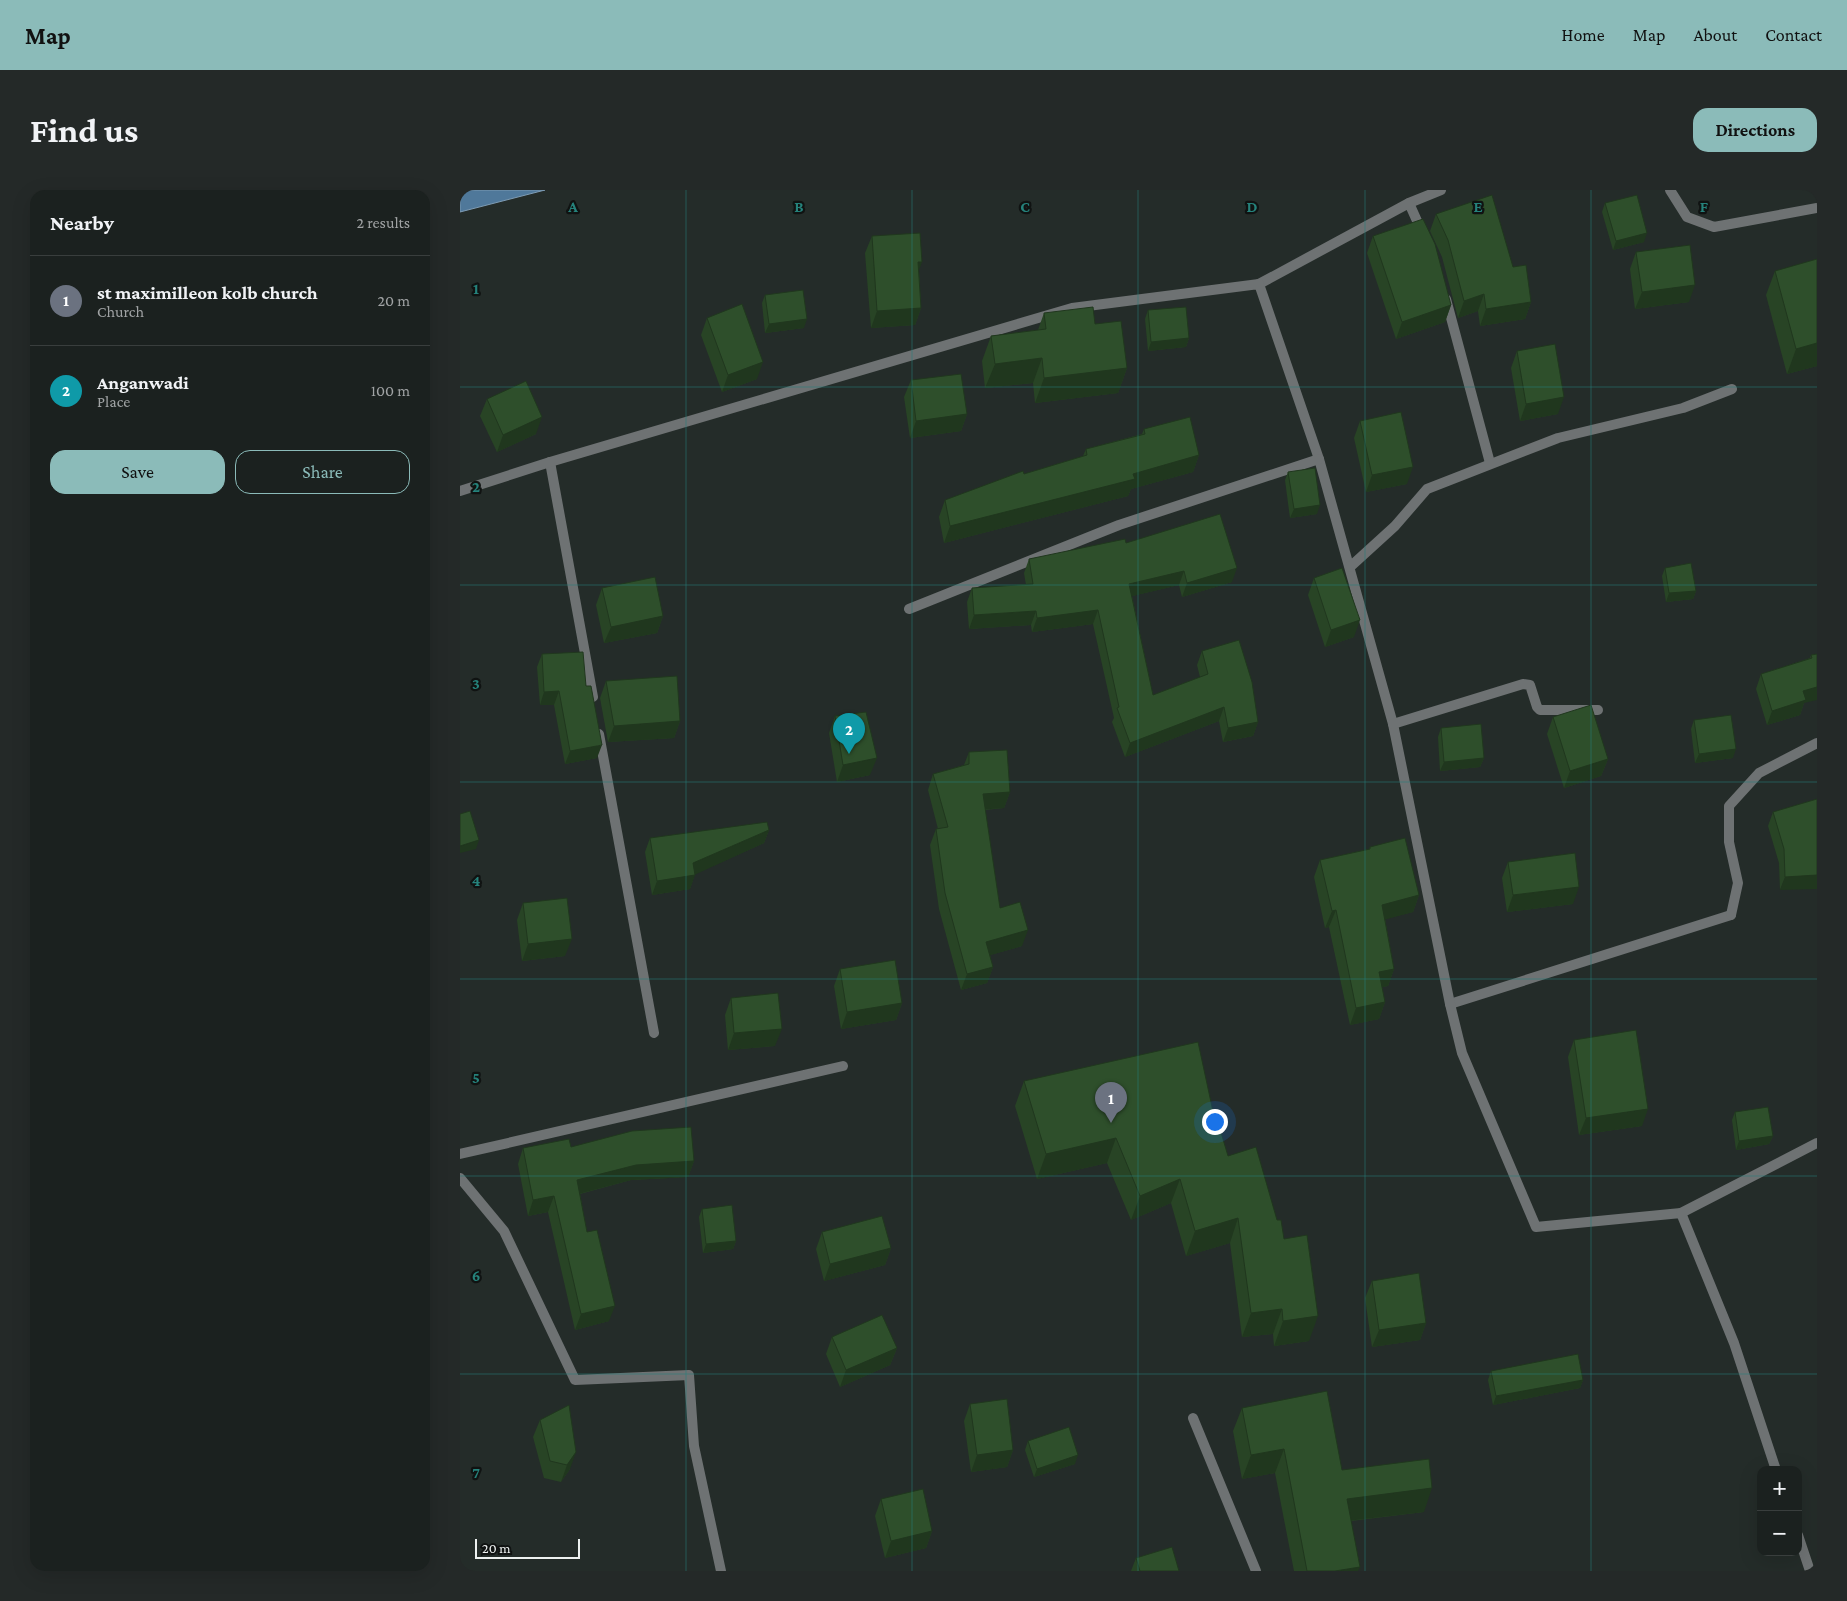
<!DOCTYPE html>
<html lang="en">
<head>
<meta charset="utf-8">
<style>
	body { margin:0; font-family:"Crimson Pro",serif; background:#242928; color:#f1f3f6 }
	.controls { position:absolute; right:15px; bottom:15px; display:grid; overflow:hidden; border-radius:10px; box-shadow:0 5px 20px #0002 }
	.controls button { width:45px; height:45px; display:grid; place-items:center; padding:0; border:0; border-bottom:1px solid #393e3d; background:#1b211f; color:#f1f3f6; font:25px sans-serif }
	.scale { position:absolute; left:15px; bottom:12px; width:105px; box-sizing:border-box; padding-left:5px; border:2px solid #edf1f0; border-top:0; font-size:14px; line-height:18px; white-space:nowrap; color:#edf1f0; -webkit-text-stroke:4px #101312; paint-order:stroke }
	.you { position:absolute; left:754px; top:931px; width:18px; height:18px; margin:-12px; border:4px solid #fff; border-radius:50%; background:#1a73e8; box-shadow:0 0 0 8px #1a73e833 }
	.badge { display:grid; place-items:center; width:32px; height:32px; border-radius:50%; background:#8bbbb9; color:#fff; font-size:16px; font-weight:700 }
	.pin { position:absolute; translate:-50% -41px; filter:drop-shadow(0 1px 2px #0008) }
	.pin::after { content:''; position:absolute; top:26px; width:18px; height:15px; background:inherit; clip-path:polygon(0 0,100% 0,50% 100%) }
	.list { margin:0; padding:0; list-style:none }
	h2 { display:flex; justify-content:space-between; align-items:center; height:65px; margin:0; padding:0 20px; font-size:21px }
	h2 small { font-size:16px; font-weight:400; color:#a0a3a4 }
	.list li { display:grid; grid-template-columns:32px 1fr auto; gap:15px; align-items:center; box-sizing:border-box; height:90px; padding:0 20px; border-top:1px solid #393e3d }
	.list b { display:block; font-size:19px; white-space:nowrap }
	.list p { margin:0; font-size:16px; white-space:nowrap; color:#a0a3a4 }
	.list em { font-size:16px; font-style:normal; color:#a0a3a4 }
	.actions { display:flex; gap:10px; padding:15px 20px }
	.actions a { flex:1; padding:11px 0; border:1px solid #8bbbb9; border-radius:15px; text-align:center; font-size:18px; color:#8bbbb9 }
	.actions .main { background:#8bbbb9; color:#111 }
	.map { position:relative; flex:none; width:1357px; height:1381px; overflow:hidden; border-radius:15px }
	header { display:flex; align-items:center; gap:30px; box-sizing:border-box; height:70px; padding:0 25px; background:#8bbbb9; color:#111 }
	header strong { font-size:24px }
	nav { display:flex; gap:28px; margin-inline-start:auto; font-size:18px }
	.intro { display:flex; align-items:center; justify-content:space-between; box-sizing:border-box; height:120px; padding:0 30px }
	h1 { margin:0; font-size:35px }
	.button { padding:12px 22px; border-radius:15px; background:#8bbbb9; color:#111; font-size:18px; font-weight:700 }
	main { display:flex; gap:30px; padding:0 30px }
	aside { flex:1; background:#1b211f; border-radius:15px; box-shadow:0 5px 20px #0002 }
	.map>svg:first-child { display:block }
	.water { fill:#4f789a; stroke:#7e9cb4 }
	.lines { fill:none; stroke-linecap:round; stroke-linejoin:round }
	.lane { stroke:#6e7273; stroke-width:10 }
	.street { stroke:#6e7273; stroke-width:10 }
	.wall { fill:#284425 }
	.shaded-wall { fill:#20371e }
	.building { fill:#2e4f2b; stroke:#20371e }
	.grid { fill:none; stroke:#25827b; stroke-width:1; stroke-opacity:0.55 }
	.grid-label { font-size:16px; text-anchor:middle; font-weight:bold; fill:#25827b; stroke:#101312; stroke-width:4.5; stroke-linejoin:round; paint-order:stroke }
</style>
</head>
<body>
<header>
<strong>Map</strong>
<nav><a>Home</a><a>Map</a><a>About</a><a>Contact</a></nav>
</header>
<div class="intro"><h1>Find us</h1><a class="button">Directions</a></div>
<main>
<aside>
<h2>Nearby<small>2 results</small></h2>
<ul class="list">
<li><span class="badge" style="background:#6b7280">1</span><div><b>st maximilleon kolb church</b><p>Church</p></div><em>20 m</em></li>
<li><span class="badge" style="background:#0f9aa8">2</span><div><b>Anganwadi</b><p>Place</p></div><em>100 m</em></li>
</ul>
<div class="actions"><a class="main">Save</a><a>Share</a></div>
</aside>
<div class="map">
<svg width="1357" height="1381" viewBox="0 0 1357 1381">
	<rect width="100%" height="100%" fill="#242c29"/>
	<polygon class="water" points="0,0 85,0 0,22"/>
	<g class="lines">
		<polyline class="lane" points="990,814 1271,725"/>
		<g class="street">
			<polyline points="1210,0 1227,27 1254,37 1357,18"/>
			<polyline points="949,13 962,42"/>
			<polyline points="799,94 949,13 981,0"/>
			<polyline points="986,109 1030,273"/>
			<polyline points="90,272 133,507"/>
			<polyline points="0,301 90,272 612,118 799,94 859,269 933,534 990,814 1002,863 1076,1037 1221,1023 1274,1153 1316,1280"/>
			<polyline points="890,377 935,336 967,299 1098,248 1223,218 1272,199"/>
			<polyline points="449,419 659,335 859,269"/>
			<polyline points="933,534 1063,494 1070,495 1077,517 1080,520 1138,520"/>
			<polyline points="139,544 194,843"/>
			<polyline points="1271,725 1278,693 1269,652 1269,616 1299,583 1357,553"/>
			<polyline points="0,964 383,876"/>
			<polyline points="0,988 44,1041 115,1190 229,1185 234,1256 261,1381"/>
			<polyline points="1221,1023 1357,953"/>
			<polyline points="733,1228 796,1381"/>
			<polyline points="1338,1345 1350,1381"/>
		</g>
	</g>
	<g class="wall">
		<polygon points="1145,13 1184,52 1153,60 1142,22"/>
		<polygon points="976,24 1053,77 1071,112 1065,129 1020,136 1018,121 998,128 982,67 970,41"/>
		<polygon points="412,46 459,81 461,118 455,135 411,138 405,63"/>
		<polygon points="913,46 991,115 985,132 936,149 907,63"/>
		<polygon points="1176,62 1229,112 1175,119 1170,79"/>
		<polygon points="1357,69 1357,176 1327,184 1306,105 1315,81"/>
		<polygon points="305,105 344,138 305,143 302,113"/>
		<polygon points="688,120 729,148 726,157 688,161 685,129"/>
		<polygon points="584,123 635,134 667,178 658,203 575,213 573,193 525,198 522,171 531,146 578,140"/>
		<polygon points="247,128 297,189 262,202 241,145"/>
		<polygon points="1057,161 1098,224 1060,231 1051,178"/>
		<polygon points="451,190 507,224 501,241 450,248 444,207"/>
		<polygon points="27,209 76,244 37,262 20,226"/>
		<polygon points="900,231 947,294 906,302 894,248"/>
		<polygon points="684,239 739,265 733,282 671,299 668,306 484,353 479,327 485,310 564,284 623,266 626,259 682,244"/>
		<polygon points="828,282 857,324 830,328 825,290"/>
		<polygon points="666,353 772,392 722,407 719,395 672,406 693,505 740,487 737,475 742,461 798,532 793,546 763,552 759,531 665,567 652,532 654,528 633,434 572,442 571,435 509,439 507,412 512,398 566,395 564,383 569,369"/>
		<polygon points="1205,378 1236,401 1233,409 1206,412 1202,386"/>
		<polygon points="854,388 894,447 865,457 848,405"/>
		<polygon points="142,398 203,426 197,443 144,453 136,415"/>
		<polygon points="82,464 126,496 137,568 105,574 94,515 80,515 77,477"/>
		<polygon points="1357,464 1344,513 1340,525 1307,535 1296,499 1301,484 1350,468 1351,465"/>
		<polygon points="146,491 220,531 214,548 148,552 140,508"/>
		<polygon points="375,526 410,585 377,592 369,543"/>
		<polygon points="1093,527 1148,569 1141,586 1104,598 1087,544"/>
		<polygon points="1234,530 1273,568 1235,573 1231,539"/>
		<polygon points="981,538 1024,568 1020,577 980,581 978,547"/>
		<polygon points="509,562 550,602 544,618 525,620 540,718 562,756 530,765 533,777 527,793 501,800 479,719 470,655 476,639 478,639 468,600 473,584 504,575"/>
		<polygon points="1357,609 1320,700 1319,673 1308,636 1313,622"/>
		<polygon points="309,640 304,653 235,684 230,699 192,705 185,662 190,648"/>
		<polygon points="910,657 959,705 953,722 925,729 934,779 928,796 922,797 925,812 919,829 890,835 869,737 865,738 854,687 860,670 909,659"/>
		<polygon points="1048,672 1113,714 1047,722 1042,688"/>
		<polygon points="63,713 105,766 62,771 57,730"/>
		<polygon points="380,779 442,813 436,830 381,839 374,796"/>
		<polygon points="271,808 315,856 268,860 265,825"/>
		<polygon points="1114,850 1182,936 1119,945 1108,867"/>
		<polygon points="564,891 757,940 768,966 817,1030 824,1049 849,1151 814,1156 813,1144 782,1147 770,1053 726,1066 711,1013 671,1030 647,973 577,989 555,916"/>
		<polygon points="1275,922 1313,946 1309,954 1276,960 1272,930"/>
		<polygon points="111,957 234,971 228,987 171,990 120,1004 127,1042 149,1131 115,1140 88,1022 68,1026 58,974 63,958"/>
		<polygon points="242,1019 276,1051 273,1059 243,1063 239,1027"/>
		<polygon points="362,1042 431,1058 425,1075 364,1091 356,1059"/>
		<polygon points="912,1091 966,1133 960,1150 912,1157 905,1108"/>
		<polygon points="372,1147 437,1158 430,1175 380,1197 366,1164"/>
		<polygon points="1031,1181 1123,1190 1120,1198 1033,1215 1028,1190"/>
		<polygon points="510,1214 553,1260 547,1277 511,1282 504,1231"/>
		<polygon points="782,1218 882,1280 964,1322 891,1331 898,1381 834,1381 815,1283 782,1289 773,1241"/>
		<polygon points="80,1230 110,1279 101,1292 84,1288 73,1247"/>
		<polygon points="568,1251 615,1274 574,1287 565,1260"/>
		<polygon points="421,1309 472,1341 466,1358 425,1368 415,1326"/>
		<polygon points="676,1368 719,1381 671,1381"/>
	</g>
	<g class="shaded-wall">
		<polygon points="1187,43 1184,52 1153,60 1156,51"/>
		<polygon points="458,72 462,72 456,88"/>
		<polygon points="1235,95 1229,112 1175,119 1182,102"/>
		<polygon points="1024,104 1018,121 998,128 1004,111"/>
		<polygon points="1071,112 1065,129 1020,136 1026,119"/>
		<polygon points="991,115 985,132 936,149 942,132"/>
		<polygon points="461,118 455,135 411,138 417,121"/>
		<polygon points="347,129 344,138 305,143 309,134"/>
		<polygon points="729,148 726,157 688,161 691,152"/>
		<polygon points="1357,153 1357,176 1327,184 1336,159"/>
		<polygon points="582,168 573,193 525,198 535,174"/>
		<polygon points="303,172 297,189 262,202 268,185"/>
		<polygon points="667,178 658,203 575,213 584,188"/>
		<polygon points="1104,207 1098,224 1060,231 1066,214"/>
		<polygon points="507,224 501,241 450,248 456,231"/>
		<polygon points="82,227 76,244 37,262 43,245"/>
		<polygon points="739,265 733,282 671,299 668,306 484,353 490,336 673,284"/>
		<polygon points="953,277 947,294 906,302 912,285"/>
		<polygon points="860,315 857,324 830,328 834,319"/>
		<polygon points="777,378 772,392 722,407 727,393"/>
		<polygon points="724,381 719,395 664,408 669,394"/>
		<polygon points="1236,401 1233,409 1206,412 1209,403"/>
		<polygon points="638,420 633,434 572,442 577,428"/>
		<polygon points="576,421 571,435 509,439 514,425"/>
		<polygon points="203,426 197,443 144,453 151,437"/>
		<polygon points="900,430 894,447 865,457 871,440"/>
		<polygon points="1357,497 1357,510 1344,513 1340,525 1307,535 1312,521 1343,501"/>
		<polygon points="99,501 94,515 80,515 84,502"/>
		<polygon points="764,517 759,531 665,567 670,553"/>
		<polygon points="220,531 214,548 148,552 154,536"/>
		<polygon points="798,532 793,546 763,552 768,538"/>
		<polygon points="142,555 137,568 105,574 110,561"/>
		<polygon points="1276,559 1273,568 1235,573 1239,564"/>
		<polygon points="417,568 410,585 377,592 383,575"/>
		<polygon points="1024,568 1020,577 980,581 984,572"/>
		<polygon points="1148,569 1141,586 1104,598 1110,581"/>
		<polygon points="550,602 544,618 517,620 523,604"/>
		<polygon points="309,640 304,653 232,686 235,685 230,699 192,705 197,691 233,673"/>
		<polygon points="19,650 16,659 0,663 0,656"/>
		<polygon points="1357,685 1357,699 1320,700 1325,687"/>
		<polygon points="1119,697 1113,714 1047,722 1053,705"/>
		<polygon points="959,705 953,722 916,732 922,715"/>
		<polygon points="876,720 869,737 865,738 872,721"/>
		<polygon points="568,740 562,756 520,768 526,752"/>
		<polygon points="112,749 105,766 62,771 68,754"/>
		<polygon points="533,777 527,793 501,800 507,784"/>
		<polygon points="934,779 928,796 913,799 919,782"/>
		<polygon points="925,812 919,829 890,835 896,818"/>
		<polygon points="442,813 436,830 381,839 387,822"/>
		<polygon points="322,839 315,856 268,860 274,843"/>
		<polygon points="1188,919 1182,936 1119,945 1126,928"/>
		<polygon points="1313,946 1309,954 1276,960 1279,951"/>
		<polygon points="656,948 647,973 577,989 586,964"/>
		<polygon points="234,971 228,987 171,990 111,1006 117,990 176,975"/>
		<polygon points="720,989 711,1013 671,1030 680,1006"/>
		<polygon points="94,1006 88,1022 68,1026 73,1010"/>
		<polygon points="778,1028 770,1053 726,1066 735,1041"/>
		<polygon points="276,1051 273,1059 243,1063 246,1054"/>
		<polygon points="431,1058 425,1075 364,1091 370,1074"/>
		<polygon points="155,1116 149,1131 115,1140 121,1124"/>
		<polygon points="822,1119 813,1144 782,1147 791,1123"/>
		<polygon points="858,1126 849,1151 814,1156 823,1131"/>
		<polygon points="966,1133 960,1150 912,1157 919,1140"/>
		<polygon points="437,1158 430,1175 380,1197 386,1180"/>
		<polygon points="1123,1190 1120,1198 1033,1215 1036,1206"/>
		<polygon points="824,1259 815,1283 782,1289 791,1265"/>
		<polygon points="553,1260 547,1277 511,1282 517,1265"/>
		<polygon points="116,1262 110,1279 101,1292 107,1275"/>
		<polygon points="618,1265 615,1274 574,1287 577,1279"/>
		<polygon points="972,1298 964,1322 878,1332 887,1309"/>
		<polygon points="472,1341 466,1358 425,1368 431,1351"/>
		<polygon points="900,1377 898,1381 875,1381"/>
	</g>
	<g class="building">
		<polygon points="1032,5 1053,77 1066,75 1071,112 1026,119 1024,104 1004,111 988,50 976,24"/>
		<polygon points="1177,5 1187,43 1156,51 1145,13"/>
		<polygon points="963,29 975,54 991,115 942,132 913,46"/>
		<polygon points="460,43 462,72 458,72 461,118 417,121 412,46"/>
		<polygon points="1230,55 1235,95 1182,102 1176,62"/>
		<polygon points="1357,69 1357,153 1336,159 1315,81"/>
		<polygon points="343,100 347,129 309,134 305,105"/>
		<polygon points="282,114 303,172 268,185 247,128"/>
		<polygon points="633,117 635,134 661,131 667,178 584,188 582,168 535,174 531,146 586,139 584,123"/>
		<polygon points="726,117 729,148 691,152 688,120"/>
		<polygon points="1095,154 1104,207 1066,214 1057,161"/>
		<polygon points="501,184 507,224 456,231 451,190"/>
		<polygon points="66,191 82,227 43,245 27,209"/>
		<polygon points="941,222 953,277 912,285 900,231"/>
		<polygon points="730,227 739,265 673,284 675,289 490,336 485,310 563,281 564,284 627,265 626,259 685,244 684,239"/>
		<polygon points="855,278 860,315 834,319 828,282"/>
		<polygon points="760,324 777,378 727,393 724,381 669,394 693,505 748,484 742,461 779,450 792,492 798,532 768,538 764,517 670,553 657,518 659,517 638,420 577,428 576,421 514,425 512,398 573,394 569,369 665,349 666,353"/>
		<polygon points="1231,373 1236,401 1209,403 1205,378"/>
		<polygon points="882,378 900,430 871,440 854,388"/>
		<polygon points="195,387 203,426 151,437 142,398"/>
		<polygon points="123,462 126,496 131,496 142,555 110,561 99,501 84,502 82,464"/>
		<polygon points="1357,464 1357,497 1343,501 1346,510 1312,521 1301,484 1352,468 1351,465"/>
		<polygon points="217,486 220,531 154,536 146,491"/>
		<polygon points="1131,515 1148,569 1110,581 1093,527"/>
		<polygon points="406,522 417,568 383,575 375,526"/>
		<polygon points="1271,525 1276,559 1239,564 1234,530"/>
		<polygon points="1021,534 1024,568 984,572 981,538"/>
		<polygon points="547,560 550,602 523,604 540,718 560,712 568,740 526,752 533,777 507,784 485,703 476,639 488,637 473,584 509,574 509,562"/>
		<polygon points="1357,609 1357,685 1325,687 1324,659 1313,622"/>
		<polygon points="10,621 19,650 0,656 0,624"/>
		<polygon points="307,632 309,640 233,673 235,685 197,691 190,648"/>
		<polygon points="945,648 959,705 922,715 934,779 919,782 925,812 896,818 876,720 872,721 860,670 910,659 910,657"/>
		<polygon points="1115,663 1119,697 1053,705 1048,672"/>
		<polygon points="107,708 112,749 68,754 63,713"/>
		<polygon points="435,770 442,813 387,822 380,779"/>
		<polygon points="318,803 322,839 274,843 271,808"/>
		<polygon points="1176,840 1188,919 1126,928 1114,850"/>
		<polygon points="738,852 757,940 760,939 768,966 796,957 817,1030 821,1030 824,1049 847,1045 858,1126 823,1131 822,1119 791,1123 778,1028 735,1041 720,989 680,1006 656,948 586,964 564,891"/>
		<polygon points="1308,917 1313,946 1279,951 1275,922"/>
		<polygon points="231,937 234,971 176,975 117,990 127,1042 137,1040 155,1116 121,1124 94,1006 73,1010 63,958 109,949 111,957 172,941"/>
		<polygon points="272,1015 276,1051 246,1054 242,1019"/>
		<polygon points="422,1026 431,1058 370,1074 362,1042"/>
		<polygon points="959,1083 966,1133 919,1140 912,1091"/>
		<polygon points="422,1125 437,1158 386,1180 372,1147"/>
		<polygon points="1118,1164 1123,1190 1036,1206 1031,1181"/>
		<polygon points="867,1201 882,1280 969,1269 972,1298 887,1309 900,1377 875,1381 847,1381 824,1259 791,1265 782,1218"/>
		<polygon points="547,1209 553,1260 517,1265 510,1214"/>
		<polygon points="109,1215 116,1262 107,1275 90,1271 80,1230"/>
		<polygon points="609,1237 618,1265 577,1279 568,1251"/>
		<polygon points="463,1299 472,1341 431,1351 421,1309"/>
		<polygon points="712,1357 719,1381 680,1381 676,1368"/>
	</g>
	<path class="grid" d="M226,0V1381M452,0V1381M678,0V1381M905,0V1381M1131,0V1381M0,197H1357M0,395H1357M0,592H1357M0,789H1357M0,986H1357M0,1184H1357"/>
	<g class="grid-label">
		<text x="113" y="22">A</text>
		<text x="339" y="22">B</text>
		<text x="565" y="22">C</text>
		<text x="792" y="22">D</text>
		<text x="1018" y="22">E</text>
		<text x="1244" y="22">F</text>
		<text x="16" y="104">1</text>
		<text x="16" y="302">2</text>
		<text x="16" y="499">3</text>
		<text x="16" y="696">4</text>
		<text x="16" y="893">5</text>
		<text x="16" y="1091">6</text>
		<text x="16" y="1288">7</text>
	</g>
</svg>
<div class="controls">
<button>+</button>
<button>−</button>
</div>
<div class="scale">20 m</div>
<div class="you"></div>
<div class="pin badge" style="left:651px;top:933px;background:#6b7280">1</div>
<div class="pin badge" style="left:389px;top:564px;background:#0f9aa8">2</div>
</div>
</main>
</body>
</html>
